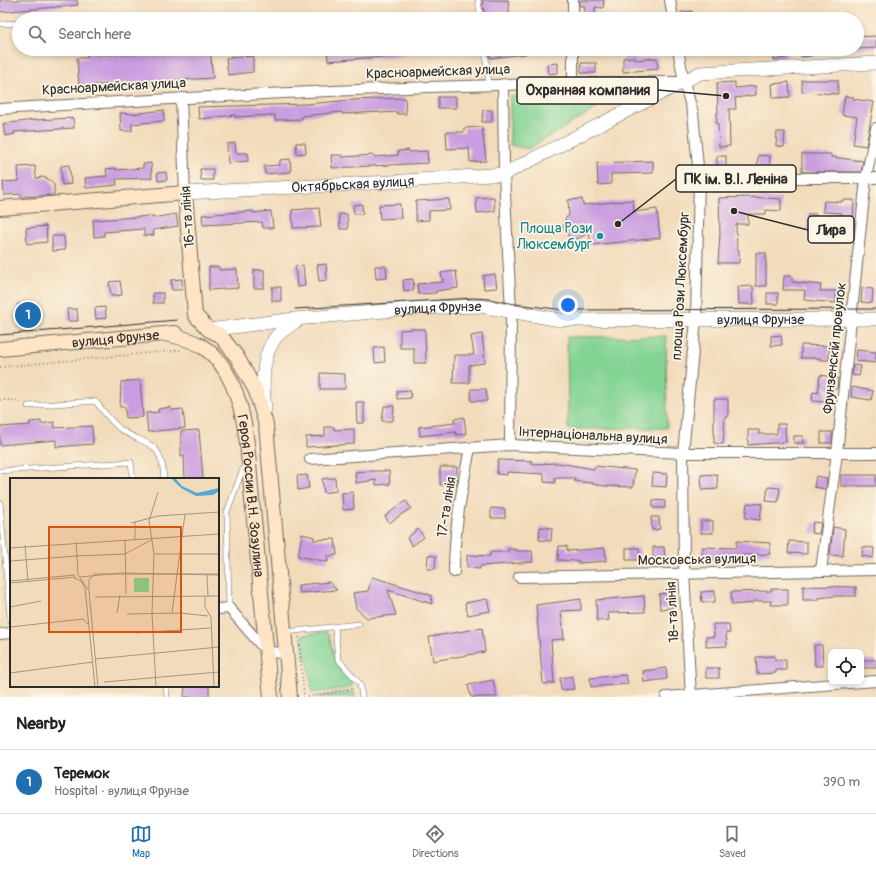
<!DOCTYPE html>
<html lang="en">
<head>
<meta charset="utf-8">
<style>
	body { margin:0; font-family:Pangolin,sans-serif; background:#f2f2f2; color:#202124 }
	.controls { position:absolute; right:12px; bottom:12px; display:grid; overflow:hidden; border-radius:8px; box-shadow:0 2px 6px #0003 }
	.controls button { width:36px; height:36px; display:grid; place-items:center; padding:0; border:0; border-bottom:1px solid #e0e0e0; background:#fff; color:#202124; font:20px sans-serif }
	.you { position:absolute; left:568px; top:305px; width:14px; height:14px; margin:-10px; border:3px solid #fff; border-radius:50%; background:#1a73e8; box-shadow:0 0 0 6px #1a73e833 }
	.badge { display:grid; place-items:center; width:26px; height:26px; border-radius:50%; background:#1f6fb2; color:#fff; font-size:13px; font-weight:700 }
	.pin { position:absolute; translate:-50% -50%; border:2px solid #fff; box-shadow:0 1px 4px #0006 }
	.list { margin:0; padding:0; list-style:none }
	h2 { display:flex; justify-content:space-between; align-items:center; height:52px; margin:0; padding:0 16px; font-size:17px }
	h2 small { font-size:13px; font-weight:400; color:#757577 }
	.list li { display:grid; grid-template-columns:26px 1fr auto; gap:12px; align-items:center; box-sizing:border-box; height:64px; padding:0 16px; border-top:1px solid #e0e0e0 }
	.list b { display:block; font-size:15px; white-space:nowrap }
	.list p { margin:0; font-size:13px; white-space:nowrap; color:#757577 }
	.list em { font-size:13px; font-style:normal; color:#757577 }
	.icon { flex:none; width:22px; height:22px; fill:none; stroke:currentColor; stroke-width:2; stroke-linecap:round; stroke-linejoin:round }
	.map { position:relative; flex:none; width:876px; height:697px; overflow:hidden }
	.search { position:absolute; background:#fff; box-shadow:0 2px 6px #0003; left:12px; right:12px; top:12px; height:44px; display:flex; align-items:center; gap:10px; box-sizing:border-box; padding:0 14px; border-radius:22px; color:#757577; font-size:15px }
	.sheet { height:116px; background:#fff }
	nav { display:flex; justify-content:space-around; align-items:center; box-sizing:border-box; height:56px; border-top:1px solid #e0e0e0; background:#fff; font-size:11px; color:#757577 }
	nav a { display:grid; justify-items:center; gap:2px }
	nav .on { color:#1f6fb2 }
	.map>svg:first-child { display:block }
	.green { fill:#82d394; stroke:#567f60 }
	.building { fill:#ca9de0 }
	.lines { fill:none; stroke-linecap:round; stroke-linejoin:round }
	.service-casing { stroke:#71695d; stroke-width:6 }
	.minor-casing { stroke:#71695d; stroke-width:12 }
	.tertiary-casing { stroke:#71695d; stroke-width:14 }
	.secondary-casing { stroke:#71695d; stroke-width:16 }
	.path { stroke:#71695d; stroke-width:1.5; stroke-dasharray:1 3; stroke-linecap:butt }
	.service { stroke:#fff; stroke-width:5 }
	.minor { stroke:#fff; stroke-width:10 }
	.tertiary { stroke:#fff; stroke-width:13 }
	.secondary { stroke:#ffe4c6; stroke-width:14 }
	.tram { stroke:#2b2b2b; stroke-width:1 }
	.culture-dot { fill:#0f9aa8; stroke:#fcf5e5; stroke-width:1.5 }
	.labels { text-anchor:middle; stroke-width:3.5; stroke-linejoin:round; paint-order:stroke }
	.street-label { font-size:14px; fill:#2b2b2b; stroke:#fcf5e5 }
	.culture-label { font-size:14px; fill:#0d838f; stroke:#fcf5e5; text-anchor:end }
	.inset-road { fill:none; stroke:#a29581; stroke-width:1 }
	.view { fill:#d5540f; fill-opacity:0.15; stroke:#d5540f; stroke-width:2 }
	.inset-edge { fill:none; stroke:#2b2b2b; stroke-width:2 }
	.leader { fill:none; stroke:#2b2b2b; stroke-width:1.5 }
	.callout-dot { fill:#2b2b2b; stroke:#fcf5e5; stroke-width:1.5 }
	.callout { fill:#fcf5e5; stroke:#2b2b2b; stroke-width:1.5 }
	.callout-label { font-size:15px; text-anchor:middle; font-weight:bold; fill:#2b2b2b }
</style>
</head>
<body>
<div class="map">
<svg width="876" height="697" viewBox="0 0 876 697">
	<rect width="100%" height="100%" fill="#fcf5e5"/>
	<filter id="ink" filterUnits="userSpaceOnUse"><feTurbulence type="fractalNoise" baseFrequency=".025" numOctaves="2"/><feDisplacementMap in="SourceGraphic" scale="8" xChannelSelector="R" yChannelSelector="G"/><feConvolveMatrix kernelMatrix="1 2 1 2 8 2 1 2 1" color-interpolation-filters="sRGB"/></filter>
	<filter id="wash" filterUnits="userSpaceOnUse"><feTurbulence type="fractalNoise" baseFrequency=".012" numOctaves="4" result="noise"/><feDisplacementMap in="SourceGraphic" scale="16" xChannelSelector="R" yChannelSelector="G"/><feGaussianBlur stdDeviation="0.9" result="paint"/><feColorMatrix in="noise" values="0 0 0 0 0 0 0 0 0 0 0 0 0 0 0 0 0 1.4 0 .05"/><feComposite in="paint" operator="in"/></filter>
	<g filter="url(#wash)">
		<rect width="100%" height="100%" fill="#f2dbbb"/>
		<g class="green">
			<polygon points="619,95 528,149 510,145 510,96"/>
			<polygon points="666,336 667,428 568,429 567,337"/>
			<polygon points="326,632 329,635 335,662 349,677 353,685 348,688 312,693 308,662 304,658 302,635"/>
			<polygon points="354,691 355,697 316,697"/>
		</g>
		<g id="blocks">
			<g class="building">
				<polygon points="0,0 77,0 78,5 0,12"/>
				<polygon points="482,0 508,0 510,19 485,19"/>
				<polygon points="580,0 604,0 603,8 595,7 595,19 584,19 585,6 580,6"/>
				<polygon points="692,11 693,19 682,19 681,12"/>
				<polygon points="876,36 876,48 857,49 857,37"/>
				<polygon points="86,49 99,49 99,55 136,54 136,49 150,49 150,52 210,49 213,78 79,86 77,58 87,58"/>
				<polygon points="327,49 404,49 404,55 328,61"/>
				<polygon points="489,49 526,49 526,54 490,58"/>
				<polygon points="772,49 785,49 787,58 774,60"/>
				<polygon points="800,49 812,49 812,56 801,57"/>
				<polygon points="253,56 253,72 228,75 226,58"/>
				<polygon points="635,57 635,60 657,58 658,69 623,72 623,58"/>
				<polygon points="558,63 558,73 548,74 547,64"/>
				<rect x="581" y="63" width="15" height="10"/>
				<polygon points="802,80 838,80 838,94 802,92"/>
				<polygon points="735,82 735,88 755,86 756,95 735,98 736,109 729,109 730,146 719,147 718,124 716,124 717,113 718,113 717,83"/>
				<polygon points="789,82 790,97 773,98 772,84"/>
				<polygon points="845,96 854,97 853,99 874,102 866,146 853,144 857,117 842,115"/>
				<rect x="438" y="97" width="18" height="11"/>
				<polygon points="405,98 406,114 397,114 397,112 380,113 380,112 342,114 342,112 302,116 302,119 275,120 275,115 235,117 235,115 199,119 198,107 307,104 351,100"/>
				<polygon points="164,110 164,121 132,124 132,131 121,131 120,113 132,114"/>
				<polygon points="483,110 492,110 492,122 482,122"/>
				<polygon points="73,118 74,128 14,132 15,134 5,136 3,124 34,120"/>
				<polygon points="482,127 486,161 470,162 469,148 447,149 446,132 464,132 464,128"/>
				<polygon points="777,132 785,132 784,147 776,146"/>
				<polygon points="235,143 236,153 248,153 248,161 228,163 227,144"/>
				<polygon points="296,143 305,143 306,153 297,154"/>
				<polygon points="409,150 409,152 427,151 428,163 332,168 331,155 342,155 342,157 374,155 374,157 398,155 398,151"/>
				<polygon points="802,154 831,154 831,157 863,161 861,172 802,172"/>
				<polygon points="758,155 770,156 769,172 757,172"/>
				<rect x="717" y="156" width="9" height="16"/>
				<polygon points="290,159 291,172 265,174 264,166 280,165 280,160"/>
				<polygon points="653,161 653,173 611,174 611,184 598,185 597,163"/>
				<polygon points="151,163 152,178 116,179 117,185 86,188 85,178 107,176 106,169 116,168 116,170 143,168 143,164"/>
				<polygon points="69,165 71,184 62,185 61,166"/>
				<polygon points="35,166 36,178 43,177 50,180 54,185 54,195 21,197 21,194 4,195 3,182 19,181 18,167"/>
				<polygon points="200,169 213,169 213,180 201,180"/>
				<polygon points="166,172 167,180 158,181 157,173"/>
				<polygon points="494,197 495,211 477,213 476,198"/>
				<polygon points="748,197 781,199 781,211 766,210 766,214 748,214 748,224 736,224 737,250 739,250 739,263 718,263 720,234 719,198"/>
				<polygon points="449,199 450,210 429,211 429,220 416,221 416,201"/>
				<polygon points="582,199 583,205 633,200 634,212 657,209 660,238 591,245 589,233 577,239 569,237 563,227 565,219 569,215 568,200"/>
				<polygon points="842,200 854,200 853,224 842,224 842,213 823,212 824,201 842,202"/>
				<polygon points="362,204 363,214 354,214 353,205"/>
				<polygon points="400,204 401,218 380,219 379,205"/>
				<polygon points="319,208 321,227 293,228 292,210"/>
				<polygon points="253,211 253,213 271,211 273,228 263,228 262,222 203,225 202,215"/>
				<polygon points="176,214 178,226 153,230 154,235 144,236 144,229 104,232 104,236 94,237 93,220 152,216 152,218"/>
				<polygon points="339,214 347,214 348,229 340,229"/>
				<polygon points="808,214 816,214 815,230 807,229"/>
				<polygon points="46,226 47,242 27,244 26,228"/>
				<polygon points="52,236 64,236 65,250 52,251"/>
				<rect x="756" y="253" width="10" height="33"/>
				<polygon points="326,264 327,280 319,281 317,265"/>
				<polygon points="303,265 305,286 297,287 295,266"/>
				<polygon points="375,266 386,266 387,278 376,279"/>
				<polygon points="209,267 219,267 219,270 237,269 238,288 209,290"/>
				<rect x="254" y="270" width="10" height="18"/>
				<polygon points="456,271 458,288 436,291 436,293 418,294 417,284 443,282 441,273"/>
				<polygon points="495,274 497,288 484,289 483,276"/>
				<polygon points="784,276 792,276 792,282 821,285 820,291 836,291 836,303 804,300 805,290 783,290"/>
				<polygon points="182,279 182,290 172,290 171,280"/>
				<polygon points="413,279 414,290 404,291 403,280"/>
				<polygon points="120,281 122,295 111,296 109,282"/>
				<polygon points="753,286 754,304 739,304 738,287"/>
				<rect x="272" y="287" width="9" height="14"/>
				<polygon points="862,288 873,289 872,303 861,302"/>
				<rect x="153" y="293" width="10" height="10"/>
				<rect x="767" y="293" width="11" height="11"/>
				<polygon points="32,303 34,326 19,327 18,304"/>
				<polygon points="105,307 106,318 96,319 95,308"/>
				<polygon points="67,309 77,309 78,321 68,321"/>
				<polygon points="413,329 425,329 426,363 414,363 414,348 400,348 400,330"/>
				<polygon points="482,334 485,363 469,365 469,383 453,383 454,355 474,355 471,336"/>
				<polygon points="781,335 782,345 771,346 771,336"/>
				<polygon points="801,345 829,346 829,360 820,360 820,358 801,358"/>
				<polygon points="384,347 385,362 375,363 374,348"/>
				<polygon points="857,350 876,352 876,363 856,361"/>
				<polygon points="853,365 861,366 859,376 852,375"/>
				<polygon points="320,373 345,374 345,389 320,389"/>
				<polygon points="820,375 838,378 837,389 826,388 825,402 812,401 813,392 818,393"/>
				<polygon points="140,380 143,417 126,418 125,407 120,407 121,382"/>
				<polygon points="852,387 873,391 871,400 851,397"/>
				<polygon points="471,389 486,389 487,401 471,401"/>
				<polygon points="410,390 411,398 397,399 397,391"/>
				<polygon points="714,399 728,399 728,417 725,417 723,444 714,443"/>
				<polygon points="356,402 364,402 364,423 357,423"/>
				<polygon points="384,406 394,406 393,421 382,421"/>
				<polygon points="171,407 171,410 183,409 185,428 148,432 146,413 159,412 158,409"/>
				<polygon points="464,417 466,434 456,435 456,432 420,436 419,427 455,423 454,419"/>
				<polygon points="41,421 41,424 54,422 55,428 92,426 93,444 56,447 56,440 0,445 0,427 30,425 30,422"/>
				<polygon points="777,424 785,424 786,442 748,445 748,430 759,430 759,434 777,434"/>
				<polygon points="325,427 334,427 334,430 354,429 354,444 306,447 306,437 325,436"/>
				<polygon points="199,430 203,479 185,479 184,456 181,457 181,431"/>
				<rect x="821" y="432" width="11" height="11"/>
				<rect x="794" y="436" width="9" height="7"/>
				<polygon points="498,460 532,461 532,464 558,463 594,469 595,466 635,470 633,487 605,486 592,484 592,483 574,481 575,478 555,478 555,483 544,482 544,474 507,472 507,475 497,474"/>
				<polygon points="440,467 457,467 457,484 440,485"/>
				<polygon points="368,471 389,471 390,484 376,485 376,480 356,483 355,472"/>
				<polygon points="653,473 667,474 666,487 652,486"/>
				<polygon points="717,474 718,489 702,490 701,475"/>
				<polygon points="307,475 309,488 298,490 297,476"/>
				<rect x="841" y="475" width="35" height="11"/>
				<polygon points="816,476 827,478 826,489 814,487"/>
				<polygon points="335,478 336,491 324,493 322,479"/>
				<polygon points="768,487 780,488 778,502 766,501"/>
				<polygon points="353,492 354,509 343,510 342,493"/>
				<polygon points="653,500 665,501 665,508 653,508"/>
				<polygon points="406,501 411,508 389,523 385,516"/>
				<polygon points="747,503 762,504 760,520 745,518"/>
				<polygon points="491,508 505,509 505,518 491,518"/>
				<polygon points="651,517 659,517 660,529 652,530"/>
				<rect x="701" y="521" width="12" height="12"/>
				<polygon points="813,522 821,523 819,534 811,533"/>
				<polygon points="540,527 552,528 551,541 539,540"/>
				<polygon points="833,527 845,529 843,556 830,555"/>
				<polygon points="418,529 424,537 412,546 407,538"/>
				<polygon points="302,534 314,537 314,540 335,539 337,555 327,556 328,562 298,556"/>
				<polygon points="736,541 770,543 770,554 727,556 727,560 702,559 702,547 737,548"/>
				<polygon points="789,541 807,542 807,554 788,553"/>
				<polygon points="559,546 567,546 567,551 605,548 606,561 579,563 579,561 558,560"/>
				<polygon points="653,547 664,547 665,558 653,559"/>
				<polygon points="863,547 874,548 873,558 862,556"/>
				<polygon points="626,548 639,548 640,560 626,560"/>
				<polygon points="508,549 516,549 516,551 532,551 533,562 480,566 480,569 467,568 467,555 490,556 490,552 508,552"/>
				<polygon points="428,555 436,556 435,569 427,569"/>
				<polygon points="372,577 431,595 432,604 388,590 396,615 367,618 356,608 353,593 368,591"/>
				<polygon points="329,582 337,590 299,593 298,585"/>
				<polygon points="803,586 856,587 856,596 836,596 818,598 818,600 803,600"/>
				<polygon points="771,589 788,589 788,605 770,605 771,601 754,601 754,603 732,605 731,592 771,591"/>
				<polygon points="715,591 715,602 702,602 701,592"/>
				<polygon points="670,593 672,608 660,609 659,594"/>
				<polygon points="644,596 645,612 608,613 609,620 597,621 596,600"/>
				<polygon points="487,599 490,611 468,615 465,603"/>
				<polygon points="581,599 581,610 561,611 564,639 551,640 554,683 543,684 536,605"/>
				<polygon points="713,624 729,624 730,633 726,633 727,646 706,647 706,637 714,637"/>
				<polygon points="482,628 485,652 433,661 429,637"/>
				<polygon points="814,645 822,645 823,666 815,666"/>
				<polygon points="775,656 775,660 786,660 786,670 776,670 776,673 757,674 756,657"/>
				<rect x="861" y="660" width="15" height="8"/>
				<polygon points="666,668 667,679 644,682 643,671"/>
				<rect x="706" y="668" width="13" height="10"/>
				<polygon points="626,675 628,684 591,687 590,678"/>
				<polygon points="572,676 574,689 561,690 560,678"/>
				<polygon points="493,680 497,697 471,697 468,685"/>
				<polygon points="185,686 209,686 209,697 184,697"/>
			</g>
		</g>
	</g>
	<g filter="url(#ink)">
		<use href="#blocks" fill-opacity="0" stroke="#71695d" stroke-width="1"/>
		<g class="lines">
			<g class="service-casing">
				<g id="service">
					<polyline points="478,0 481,19"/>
					<polyline points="0,24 19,23"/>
					<polyline points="485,49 489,85"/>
					<path d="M28,406L95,401C103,410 111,422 120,429C146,447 162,438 164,479"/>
					<polyline points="0,471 131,462 133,479"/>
					<polyline points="0,503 11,627"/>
					<polyline points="229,608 227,512 244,466"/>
					<polyline points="335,627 338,659 360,684 362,697"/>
					<polyline points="285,632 359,624"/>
					<polyline points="166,686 167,697"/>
				</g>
			</g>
			<g class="minor-casing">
				<g id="minor">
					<polyline points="573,0 573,19"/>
					<polyline points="670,0 673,19"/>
					<polyline points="573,49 573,82"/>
					<polyline points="678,49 684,82 693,113 699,178 696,320 683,453 684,572 691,697"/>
					<polyline points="503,84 504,174 511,311 510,445"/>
					<polyline points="181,98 185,193"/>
					<path d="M0,109C227,95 454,83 681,82"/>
					<polyline points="699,178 876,178"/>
					<polyline points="310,459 510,445 683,453 876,453"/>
					<polyline points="821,570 837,453 866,178 876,128"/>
					<path d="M454,572C454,529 462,489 470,448"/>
					<polyline points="519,577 876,570"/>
					<polyline points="218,609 229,608 267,652 286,653"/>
					<polyline points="0,634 11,633"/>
					<polyline points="666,697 876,681"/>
				</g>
			</g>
			<g class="tertiary-casing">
				<g id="tertiary">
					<path id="s1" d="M185,193L391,182L504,174L700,73L876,63"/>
					<path id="s2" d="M209,330L295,319L418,308L481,306L560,320L876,319"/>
					<path d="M265,409C262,386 261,356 276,337C282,330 291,325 298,320"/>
				</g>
			</g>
			<g class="secondary-casing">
				<g id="secondary">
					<polyline points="0,208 185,193 195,315 209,330 220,335 237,357 256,391 266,425 290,697"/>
					<path id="s3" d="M165,334C192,339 210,346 225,370C248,408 248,457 252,500C259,566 264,631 271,697"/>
					<path id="s4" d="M0,349L175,333"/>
				</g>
			</g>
			<g class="path">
				<polyline points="0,367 181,350"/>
				<polyline points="0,400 15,400 22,403"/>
				<polyline points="299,637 304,697"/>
				<polyline points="308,697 353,688"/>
			</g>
			<use href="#service" class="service"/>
			<use href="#minor" class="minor"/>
			<use href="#tertiary" class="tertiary"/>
			<use href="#secondary" class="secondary"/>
			<g class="tram">
				<polyline points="295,309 473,298 489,299 515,304 564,310 876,309"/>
				<polyline points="0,335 177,320"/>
			</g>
		</g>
	</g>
	<circle class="culture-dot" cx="600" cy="236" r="4"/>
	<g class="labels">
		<g class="street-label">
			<text transform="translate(438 71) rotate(-2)" y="5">Красноармейская улица</text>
			<text transform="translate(114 86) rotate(-3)" y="5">Красноармейская улица</text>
			<text dy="5" stroke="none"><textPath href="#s1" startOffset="168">Октябрьская вулиця</textPath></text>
			<text transform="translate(187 217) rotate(-94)" y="5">16-та лінія</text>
			<text transform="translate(680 286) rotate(-87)" y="5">площа Рози Люксембург</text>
			<text dy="5" stroke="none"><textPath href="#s2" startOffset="230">вулиця Фрунзе</textPath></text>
			<text dy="5" stroke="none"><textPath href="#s2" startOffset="554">вулиця Фрунзе</textPath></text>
			<text dy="5" stroke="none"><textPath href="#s4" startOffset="116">вулиця Фрунзе</textPath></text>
			<text transform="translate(834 348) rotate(-84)" y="5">Фрунзенскій провулок</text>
			<text transform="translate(593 435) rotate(3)" y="5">Інтернаціональна вулиця</text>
			<text dy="5" stroke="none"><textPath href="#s3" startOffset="202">Героя России В.Н. Зозулина</textPath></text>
			<text transform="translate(446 507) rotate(-81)" y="5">17-та лінія</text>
			<text transform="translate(697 559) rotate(-1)" y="5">Московська вулиця</text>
			<text transform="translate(672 612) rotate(-93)" y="5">18-та лінія</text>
		</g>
		<g class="culture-label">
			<text x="592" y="233">Площа Рози<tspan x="592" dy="16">Люксембург</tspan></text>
		</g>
	</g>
	<g transform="translate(10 478)">
		<rect width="209" height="209" fill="#f2dbbb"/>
		<path d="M124,100H139V114H124Z" fill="#82d394"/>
		<path d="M161,0H165L172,8L187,15L209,10V13L203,17L186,18L171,10Z" fill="#58a8d2"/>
		<path class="inset-road" d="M125,44V62M121,45L148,38L209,34M115,62L116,116M66,64L67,78L115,76L141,62M15,67L18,104M0,70L209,56M144,76H209M0,83L67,78L68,97L79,113L88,209M83,96H209M197,97L198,118M70,99L111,95L209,97M64,100L71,103L75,110L85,209M0,103L65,97M0,105L66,99M79,111V102L83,98M195,118V129L201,139L204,209M85,119L209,118M0,129L31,123M107,135L110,117M162,135L175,36M117,136L170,135L198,138M0,149L73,141L78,146M125,155L200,150M85,181L209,169M0,195L83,184M94,204L209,194M146,209L142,136L144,76L139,43L148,14"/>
		<path class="view" d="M39,49H171V154H39Z"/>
		<rect width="209" height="209" class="inset-edge"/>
	</g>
	<path class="leader" d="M726 96L658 90M618 224L676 179M734 211L808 230"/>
	<g class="callout-dot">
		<circle cx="726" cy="96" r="4"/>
		<circle cx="618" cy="224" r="4"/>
		<circle cx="734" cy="211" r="4"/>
	</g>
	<g class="callout">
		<rect x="517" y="77" width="141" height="27" rx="4"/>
		<rect x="676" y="165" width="120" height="27" rx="4"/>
		<rect x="808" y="216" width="46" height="27" rx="4"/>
	</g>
	<g class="callout-label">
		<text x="588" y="95">Охранная компания</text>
		<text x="736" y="184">ПК ім. В.І. Леніна</text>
		<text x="831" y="235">Лира</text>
	</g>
</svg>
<div class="controls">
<button><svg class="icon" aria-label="locate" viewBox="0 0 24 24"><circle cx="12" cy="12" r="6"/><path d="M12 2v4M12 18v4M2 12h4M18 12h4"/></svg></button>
</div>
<div class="you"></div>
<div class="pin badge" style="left:28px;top:315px">1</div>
<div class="search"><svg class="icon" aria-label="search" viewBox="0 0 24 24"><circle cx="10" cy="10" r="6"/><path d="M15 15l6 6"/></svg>Search here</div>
</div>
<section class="sheet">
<h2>Nearby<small></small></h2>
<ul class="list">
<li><span class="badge">1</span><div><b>Теремок</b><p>Hospital · вулиця Фрунзе</p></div><em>390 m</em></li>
</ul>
</section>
<nav>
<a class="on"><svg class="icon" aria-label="map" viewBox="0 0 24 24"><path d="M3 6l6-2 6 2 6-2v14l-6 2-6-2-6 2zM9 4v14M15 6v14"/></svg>Map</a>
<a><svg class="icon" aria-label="directions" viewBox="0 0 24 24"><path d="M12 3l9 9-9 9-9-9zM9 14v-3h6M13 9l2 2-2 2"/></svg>Directions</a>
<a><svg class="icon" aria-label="saved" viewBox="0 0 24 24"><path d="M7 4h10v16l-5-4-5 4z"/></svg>Saved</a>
</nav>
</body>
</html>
